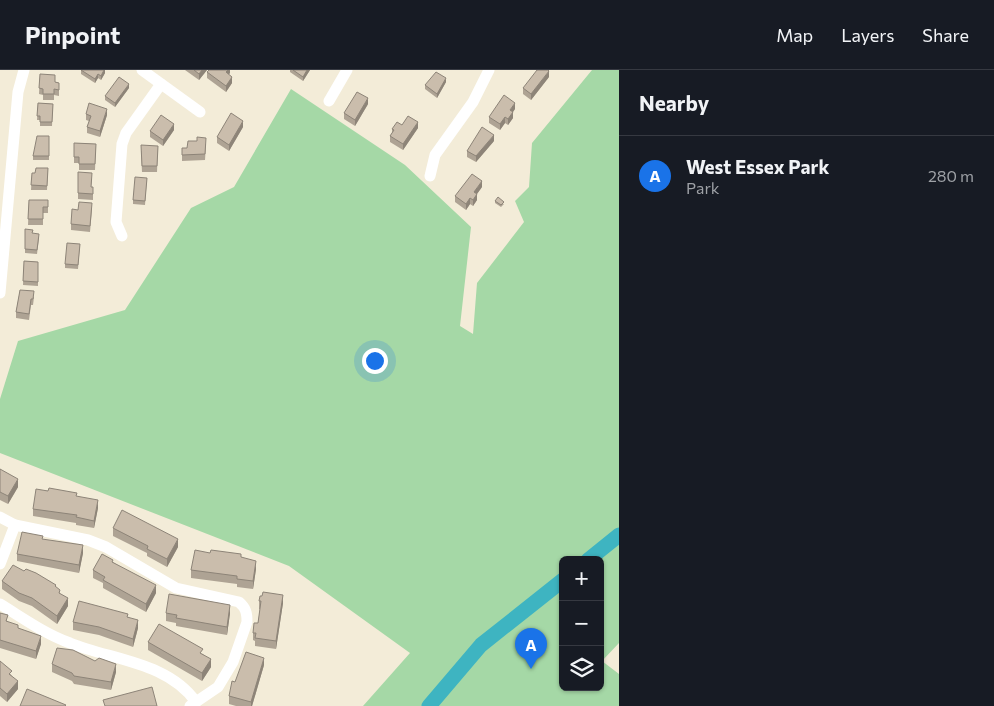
<!DOCTYPE html>
<html lang="en">
<head>
<meta charset="utf-8">
<style>
	body { margin:0; font-family:Commissioner,sans-serif; background:#242831; color:#f1f3f6 }
	.controls { position:absolute; right:15px; bottom:15px; display:grid; overflow:hidden; border-radius:8px; box-shadow:0 1px 4px #0004 }
	.controls button { width:45px; height:45px; display:grid; place-items:center; padding:0; border:0; border-bottom:1px solid #363941; background:#171b24; color:#f1f3f6; font:25px sans-serif }
	.you { position:absolute; left:374px; top:290px; width:18px; height:18px; margin:-12px; border:4px solid #fff; border-radius:50%; background:#1a73e8; box-shadow:0 0 0 8px #1a73e833 }
	.badge { display:grid; place-items:center; width:32px; height:32px; border-radius:50%; background:#1a73e8; color:#fff; font-size:16px; font-weight:700 }
	.pin { position:absolute; translate:-50% -41px; filter:drop-shadow(0 1px 2px #0008) }
	.pin::after { content:''; position:absolute; top:26px; width:18px; height:15px; background:inherit; clip-path:polygon(0 0,100% 0,50% 100%) }
	.list { margin:0; padding:0; list-style:none }
	h2 { display:flex; justify-content:space-between; align-items:center; height:65px; margin:0; padding:0 20px; font-size:21px }
	h2 small { font-size:16px; font-weight:400; color:#9ea1a6 }
	.list li { display:grid; grid-template-columns:32px 1fr auto; gap:15px; align-items:center; box-sizing:border-box; height:80px; padding:0 20px; border-top:1px solid #363941 }
	.list b { display:block; font-size:19px; white-space:nowrap }
	.list p { margin:0; font-size:16px; white-space:nowrap; color:#9ea1a6 }
	.list em { font-size:16px; font-style:normal; color:#9ea1a6 }
	.icon { flex:none; width:28px; height:28px; fill:none; stroke:currentColor; stroke-width:2; stroke-linecap:round; stroke-linejoin:round }
	.map { position:relative; flex:none; width:619px; height:636px; overflow:hidden }
	header { display:flex; align-items:center; gap:30px; box-sizing:border-box; height:70px; padding:0 25px; background:#171b24; border-bottom:1px solid #363941 }
	header strong { font-size:24px }
	nav { display:flex; gap:28px; margin-inline-start:auto; font-size:18px }
	main { display:flex }
	aside { flex:1; background:#171b24 }
	.map>svg:first-child { display:block }
	.green { fill:#a5d8a6; fill-rule:evenodd }
	.lines { fill:none; stroke-linecap:round; stroke-linejoin:round }
	.river { stroke:#3eb4c1; stroke-width:15 }
	.minor { stroke:#fff; stroke-width:11 }
	.wall { fill:#aea394 }
	.shaded-wall { fill:#8d8478 }
	.building { fill:#cabdac; stroke:#8d8478 }
</style>
</head>
<body>
<header>
<strong>Pinpoint</strong>
<nav><a>Map</a><a>Layers</a><a>Share</a></nav>
</header>
<main>
<div class="map">
<svg width="619" height="636" viewBox="0 0 619 636">
	<rect width="100%" height="100%" fill="#f3ecd8"/>
	<path class="green" d="M592,0H619V573L602,591L619,604V636H363L410,583L289,496L0,383V329L18,271L125,240L191,138L234,117L291,19L405,95L471,157L460,256L473,264L477,213L524,152L515,131L529,117L532,73ZM563,490H600V617H563Z"/>
	<g class="lines">
		<g class="river">
			<polyline points="588,490 619,465"/>
			<polyline points="429,636 481,575 563,510"/>
		</g>
		<g class="minor">
			<polyline points="142,0 200,42"/>
			<polyline points="329,31 347,0"/>
			<polyline points="430,106 435,85 473,32 489,0"/>
			<polyline points="122,166 116,152 122,74 126,63 161,14"/>
			<polyline points="0,223 18,22 24,0"/>
			<path d="M0,447L15,455L88,470L106,477L176,518L239,532C246,538 247,543 247,552L233,592L218,617L190,636"/>
			<polyline points="0,494 15,455"/>
			<path d="M0,534C23,548 45,564 70,573C112,590 168,592 196,632"/>
		</g>
	</g>
	<g class="wall">
		<polygon points="81,0 105,0 105,3 101,10 98,8 95,13 81,4"/>
		<polygon points="185,0 207,0 199,10"/>
		<polygon points="230,0 229,5 232,13 226,22 207,8 207,2"/>
		<polygon points="290,0 310,0 303,11 290,2"/>
		<polygon points="40,4 55,12 59,13 59,26 54,25 54,30 43,30 43,25 39,24"/>
		<polygon points="549,7 531,30 523,24 523,18"/>
		<polygon points="446,12 437,28 425,19 425,15"/>
		<polygon points="129,18 115,37 105,30 105,26"/>
		<polygon points="38,33 53,34 52,56 40,56 40,50 37,50"/>
		<polygon points="368,34 355,56 344,49 344,43"/>
		<polygon points="515,39 513,42 513,48 508,55 505,53 500,60 489,53 489,47"/>
		<polygon points="86,44 107,45 100,67 87,63 87,57 89,51 86,50"/>
		<polygon points="402,55 418,58 403,80 390,72 390,66 392,63 392,59"/>
		<polygon points="243,57 229,81 217,73 217,67"/>
		<polygon points="174,60 163,76 150,67 150,61"/>
		<polygon points="49,66 49,90 33,90 33,86"/>
		<polygon points="494,71 476,92 467,87 467,81"/>
		<polygon points="74,73 96,74 95,100 79,100 79,93 74,93"/>
		<polygon points="206,74 205,90 182,91 182,85 187,78"/>
		<polygon points="158,76 157,102 142,102 141,81"/>
		<polygon points="48,98 47,120 31,120 32,103 35,103"/>
		<polygon points="78,102 92,109 91,117 93,123 93,130 78,129"/>
		<polygon points="147,108 145,135 133,134 133,130"/>
		<polygon points="482,117 477,124 477,130 473,136 470,134 466,140 455,132 455,126"/>
		<polygon points="29,130 48,130 48,143 43,143 43,155 28,155"/>
		<polygon points="495,131 504,134 501,137 495,133"/>
		<polygon points="92,139 90,162 71,160 71,154 78,140"/>
		<polygon points="25,159 39,168 37,184 25,183"/>
		<polygon points="80,174 78,199 65,198 65,194"/>
		<polygon points="24,191 38,192 38,216 23,215"/>
		<polygon points="20,220 34,227 33,235 31,235 29,250 16,248 16,242"/>
		<polygon points="0,399 18,417 8,434 0,430"/>
		<polygon points="77,427 98,438 94,458 76,455 76,453 33,446 33,439"/>
		<polygon points="113,458 178,477 167,497 147,486 147,483 113,466"/>
		<polygon points="83,483 79,503 17,491 17,484"/>
		<polygon points="210,483 241,487 256,499 253,519 237,517 237,514 191,508 191,500"/>
		<polygon points="113,492 156,523 146,542 103,518 103,513 93,508 93,500"/>
		<polygon points="2,511 56,517 68,536 57,554 32,536 19,531 2,519"/>
		<polygon points="259,531 283,533 276,579 255,576 255,571 253,570 253,563 258,553 260,539 259,539"/>
		<polygon points="0,543 8,552 41,574 36,589 0,578"/>
		<polygon points="166,543 230,543 227,565 176,556 176,553 166,551"/>
		<polygon points="128,547 138,558 133,577 99,565 73,560 73,552"/>
		<polygon points="148,572 203,584 211,597 202,611 148,580"/>
		<polygon points="0,591 12,606 18,619 7,632 0,626"/>
		<polygon points="52,594 116,602 111,620 74,614 72,611 52,602"/>
		<polygon points="264,595 252,636 236,636 229,634 229,626 235,612"/>
	</g>
	<g class="shaded-wall">
		<polygon points="104,0 105,0 105,3 101,10 101,6"/>
		<polygon points="202,0 207,0 199,10 199,4"/>
		<polygon points="228,0 230,0 230,3 226,8 226,2"/>
		<polygon points="307,0 310,0 303,11 303,7"/>
		<polygon points="549,1 549,7 531,30 531,24"/>
		<polygon points="98,4 98,8 95,13 95,9"/>
		<polygon points="232,7 232,13 226,22 226,16"/>
		<polygon points="446,8 446,12 437,28 437,24"/>
		<polygon points="129,14 129,18 115,37 115,33"/>
		<polygon points="368,28 368,34 355,56 355,50"/>
		<polygon points="515,33 515,39 510,46 510,40"/>
		<polygon points="107,39 107,45 100,67 100,61"/>
		<polygon points="513,42 513,48 508,55 508,49"/>
		<polygon points="505,47 505,53 500,60 500,54"/>
		<polygon points="243,51 243,57 229,81 229,75"/>
		<polygon points="418,52 418,58 403,80 403,74"/>
		<polygon points="174,54 174,60 163,76 163,70"/>
		<polygon points="494,65 494,71 476,92 476,86"/>
		<polygon points="482,111 482,117 474,128 474,122"/>
		<polygon points="477,124 477,130 473,136 473,130"/>
		<polygon points="470,128 470,134 466,140 466,134"/>
		<polygon points="18,409 18,417 8,434 8,426"/>
		<polygon points="98,430 98,438 94,458 94,451"/>
		<polygon points="178,469 178,477 167,497 167,489"/>
		<polygon points="83,475 83,483 79,503 79,495"/>
		<polygon points="256,491 256,499 253,519 253,511"/>
		<polygon points="156,515 156,523 146,542 146,534"/>
		<polygon points="283,525 283,533 276,579 276,571"/>
		<polygon points="68,528 68,536 57,554 57,546"/>
		<polygon points="230,535 230,543 227,565 227,557"/>
		<polygon points="138,550 138,558 133,577 133,569"/>
		<polygon points="41,566 41,574 36,589 36,581"/>
		<polygon points="264,588 264,595 252,636 251,636 251,632"/>
		<polygon points="211,589 211,597 202,611 202,603"/>
		<polygon points="116,594 116,602 111,620 111,612"/>
		<polygon points="18,611 18,619 7,632 7,624"/>
	</g>
	<g class="building">
		<polygon points="81,0 104,0 101,6 98,4 95,9"/>
		<polygon points="194,0 202,0 199,4"/>
		<polygon points="209,0 228,0 226,2 232,7 226,16 207,2"/>
		<polygon points="293,0 307,0 303,7"/>
		<polygon points="537,0 548,0 549,1 531,24 523,18"/>
		<polygon points="436,2 446,8 437,24 425,15"/>
		<polygon points="40,4 55,5 55,12 59,13 59,20 54,19 54,24 43,24 43,19 39,18"/>
		<polygon points="119,7 129,14 115,33 105,26"/>
		<polygon points="357,22 368,28 355,50 344,43"/>
		<polygon points="504,25 515,33 510,40 513,42 508,49 505,47 500,54 489,47"/>
		<polygon points="38,33 53,34 52,52 40,52 40,46 37,46"/>
		<polygon points="89,33 107,39 100,61 87,57 91,46 86,44"/>
		<polygon points="231,43 243,51 229,75 217,67"/>
		<polygon points="161,45 174,54 163,70 150,61"/>
		<polygon points="408,46 418,52 403,74 390,66 394,60 392,59 397,52 402,55"/>
		<polygon points="482,57 494,65 476,86 467,81"/>
		<polygon points="37,66 49,66 49,86 33,86"/>
		<polygon points="197,67 206,68 205,84 182,85 182,78 187,78 188,71 197,71"/>
		<polygon points="74,73 96,74 95,94 79,94 79,87 74,87"/>
		<polygon points="141,75 158,76 157,96 142,96"/>
		<polygon points="36,98 48,98 47,116 31,115 32,103 35,103"/>
		<polygon points="78,102 92,103 91,117 93,117 93,124 78,123"/>
		<polygon points="472,104 482,111 474,122 477,124 473,130 470,128 466,134 455,126"/>
		<polygon points="135,107 147,108 145,131 133,130"/>
		<polygon points="498,127 504,132 501,135 495,131"/>
		<polygon points="29,130 48,130 48,137 43,137 43,149 28,149"/>
		<polygon points="79,132 92,133 90,156 71,154 72,139 78,140"/>
		<polygon points="25,159 33,160 32,163 39,164 37,180 25,179"/>
		<polygon points="67,173 80,174 78,195 65,194"/>
		<polygon points="24,191 38,192 38,212 23,211"/>
		<polygon points="20,220 34,221 33,229 31,229 29,244 16,242"/>
		<polygon points="0,399 18,409 8,426 0,422"/>
		<polygon points="49,418 77,423 76,426 98,430 94,451 76,447 77,445 33,439 36,419 48,421"/>
		<polygon points="122,440 178,469 167,489 147,479 148,476 113,458"/>
		<polygon points="22,462 43,466 42,469 83,475 79,495 17,484"/>
		<polygon points="195,480 210,483 211,480 241,484 241,487 256,491 253,511 237,509 237,506 191,500"/>
		<polygon points="102,484 113,490 112,492 156,515 146,534 103,510 105,507 93,500"/>
		<polygon points="13,495 24,501 26,499 36,503 56,515 55,516 60,520 59,523 68,528 57,546 32,528 19,523 2,511"/>
		<polygon points="263,522 283,525 276,571 255,568 256,563 253,563 254,553 258,553 261,531 259,531 260,526 262,526"/>
		<polygon points="169,524 230,535 227,557 176,548 177,545 166,543"/>
		<polygon points="79,531 128,544 127,547 138,550 133,569 99,557 73,552"/>
		<polygon points="0,543 8,545 6,551 18,555 18,558 41,566 36,581 0,570"/>
		<polygon points="159,554 203,579 200,583 211,589 202,603 148,572"/>
		<polygon points="57,578 73,580 95,591 99,588 116,594 111,612 74,606 72,603 52,594"/>
		<polygon points="246,582 264,588 251,632 229,626 232,611 235,612"/>
		<polygon points="0,591 12,601 9,604 18,611 7,624 0,618"/>
		<polygon points="152,617 157,636 105,636 103,630"/>
		<polygon points="27,619 66,635 65,636 20,636"/>
	</g>
</svg>
<div class="controls">
<button>+</button>
<button>−</button>
<button><svg class="icon" aria-label="layers" viewBox="0 0 24 24"><path d="M12 4l9 5-9 5-9-5zM3 14l9 5 9-5"/></svg></button>
</div>
<div class="you"></div>
<div class="pin badge" style="left:531px;top:599px">A</div>
</div>
<aside>
<h2>Nearby<small></small></h2>
<ul class="list">
<li><span class="badge">A</span><div><b>West Essex Park</b><p>Park</p></div><em>280 m</em></li>
</ul>
</aside>
</main>
</body>
</html>
